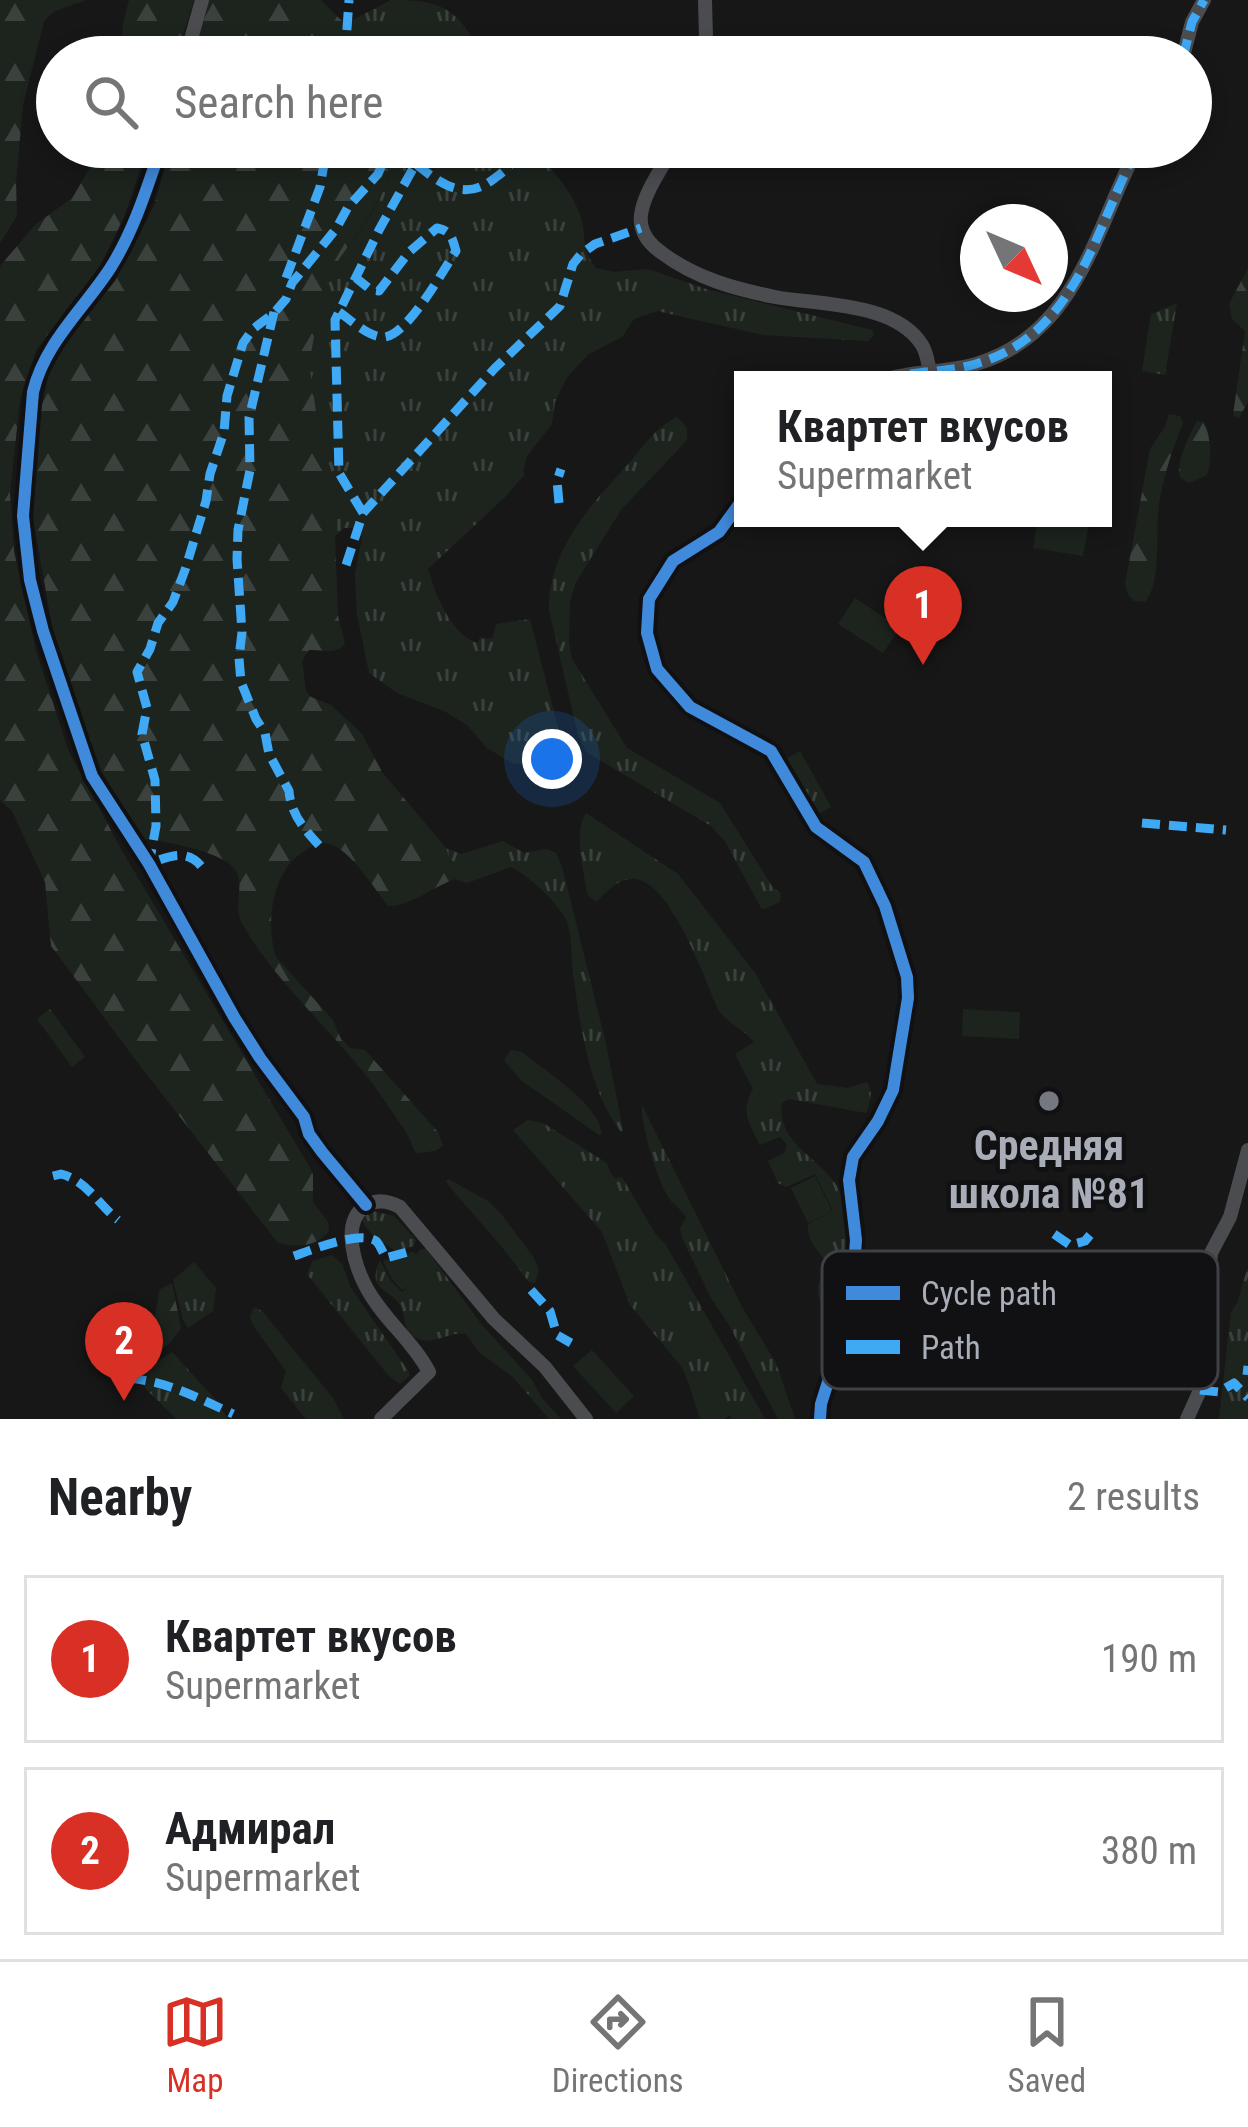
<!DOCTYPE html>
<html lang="en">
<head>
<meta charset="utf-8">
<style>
	body { margin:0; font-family:"Roboto Condensed",sans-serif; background:#f2f2f2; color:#202124 }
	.compass { position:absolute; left:960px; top:204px; width:108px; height:108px; border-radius:50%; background:#fff; box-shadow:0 6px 18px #0003; rotate:134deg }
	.you { position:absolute; left:552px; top:759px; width:42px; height:42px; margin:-30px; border:9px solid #fff; border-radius:50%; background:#1a73e8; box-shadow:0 0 0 18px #1a73e833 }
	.badge { display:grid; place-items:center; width:78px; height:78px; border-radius:50%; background:#d93025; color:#fff; font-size:39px; font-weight:700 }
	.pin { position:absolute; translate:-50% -99px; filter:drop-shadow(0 3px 6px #0008) }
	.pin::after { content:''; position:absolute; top:63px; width:42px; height:36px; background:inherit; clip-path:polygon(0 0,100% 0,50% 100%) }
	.popup { position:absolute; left:734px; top:371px; width:378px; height:156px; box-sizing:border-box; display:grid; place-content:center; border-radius:0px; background:#fff; filter:drop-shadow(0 3px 9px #0005); font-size:39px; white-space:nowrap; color:#757577 }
	.popup b { font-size:45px; color:#202124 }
	.popup::after { content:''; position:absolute; left:50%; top:100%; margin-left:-24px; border:24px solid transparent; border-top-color:#fff }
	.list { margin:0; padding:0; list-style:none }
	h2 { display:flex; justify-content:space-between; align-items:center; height:156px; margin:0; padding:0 48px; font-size:51px }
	h2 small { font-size:39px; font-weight:400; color:#757577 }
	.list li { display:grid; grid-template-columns:78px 1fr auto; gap:36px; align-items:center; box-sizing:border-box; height:168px; margin:0 24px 24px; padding:0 24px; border:3px solid #e0e0e0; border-radius:0px }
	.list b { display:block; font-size:45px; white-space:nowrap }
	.list p { margin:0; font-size:39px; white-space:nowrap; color:#757577 }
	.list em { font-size:39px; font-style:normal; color:#757577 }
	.icon { flex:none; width:66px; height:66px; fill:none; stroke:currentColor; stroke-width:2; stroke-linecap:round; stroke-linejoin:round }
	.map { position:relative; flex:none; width:1248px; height:1419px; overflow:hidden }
	.search { position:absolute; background:#fff; box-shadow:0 6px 18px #0003; left:36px; right:36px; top:36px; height:132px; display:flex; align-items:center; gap:30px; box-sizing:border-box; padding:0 42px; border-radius:66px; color:#757577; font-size:45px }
	.sheet { height:540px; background:#fff }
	nav { display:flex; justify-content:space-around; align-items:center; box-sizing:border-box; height:168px; border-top:3px solid #e0e0e0; background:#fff; font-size:33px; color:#757577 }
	nav a { display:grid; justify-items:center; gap:6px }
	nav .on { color:#d93025 }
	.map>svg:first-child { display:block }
	.grass { fill:url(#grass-tufts) }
	.forest { fill:url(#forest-firs) }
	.garden { fill:#1d241e }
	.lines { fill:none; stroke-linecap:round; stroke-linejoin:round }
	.minor { stroke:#4b4c50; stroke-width:14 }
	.quiet { stroke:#3fa9f5; stroke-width:9; stroke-dasharray:18 9; stroke-linecap:butt }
	.cycleway-casing { stroke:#111113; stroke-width:20 }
	.cycleway { stroke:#408adc; stroke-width:12 }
	.poi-dot { fill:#757880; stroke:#111113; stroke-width:4.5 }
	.labels { text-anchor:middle; stroke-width:9; stroke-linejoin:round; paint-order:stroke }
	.poi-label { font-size:42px; font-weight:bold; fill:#a8adb8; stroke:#111113 }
	.key { fill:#111113; stroke:#3e4045; stroke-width:3 }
	.key-label { font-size:33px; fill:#a8adb8 }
</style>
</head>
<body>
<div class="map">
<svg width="1248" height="1419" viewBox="0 0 1248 1419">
	<defs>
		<pattern id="grass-tufts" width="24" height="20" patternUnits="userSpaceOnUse" patternTransform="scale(3)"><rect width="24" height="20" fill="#1d241e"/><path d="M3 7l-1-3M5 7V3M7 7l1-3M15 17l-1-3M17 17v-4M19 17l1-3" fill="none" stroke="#3b413d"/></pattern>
		<pattern id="forest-firs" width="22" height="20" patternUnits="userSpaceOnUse" patternTransform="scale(3)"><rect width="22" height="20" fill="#1d241e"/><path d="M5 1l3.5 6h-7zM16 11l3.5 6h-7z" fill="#3b413d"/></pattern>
	</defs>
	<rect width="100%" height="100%" fill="#171717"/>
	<g class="grass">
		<path d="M391,0C445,0 457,9 483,57H361L345,24Z"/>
		<path d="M401,147H534C549,167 570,188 579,212C588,234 579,247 596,268L614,272L648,269L706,289L872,330L874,335L868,341L763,335L657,311L634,319L622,337L589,354L567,377L555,402L552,424L527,456L523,471L525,474L506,496L428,569C435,593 451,636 478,643L480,637L492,639L496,624L530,619L562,743L558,755L537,766L512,763L487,748L467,725L444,711L397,693L369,673L357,614L355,574L362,537L354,528H344L335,536L309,365L324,281L370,216L402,153Z"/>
		<polygon points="1177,303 1165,375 1142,371 1151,314"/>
		<path d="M677,417L687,428V440L621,510L576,582L570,601L569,643L572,659L627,748L720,803L773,888L781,893L780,902L765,909L761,908L725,841L711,826L586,752L578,735L549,610C548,550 591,505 629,463C643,447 657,426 677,417Z"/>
		<polygon points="800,751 831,807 815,816 784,760"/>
		<path d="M586,813L678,874L755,973L817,1084L848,1088L867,1082C874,1092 870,1102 866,1113L789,1099L782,1103C776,1139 813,1155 833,1180C855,1209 855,1291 835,1320L829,1321C824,1313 815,1292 819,1282C820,1278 828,1274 831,1272C825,1254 806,1245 808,1224L833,1211L815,1174L786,1187L778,1183L768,1161L784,1153L787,1145L780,1137L760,1145C749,1122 740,1114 753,1089L735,1054L754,1042C743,1029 729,1024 719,1011C705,980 672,884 636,879C620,876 606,892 596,902L587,894C584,870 573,833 586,813Z"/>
		<path d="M503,841L524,853L547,849L556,853L563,870L606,1044L623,1129L622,1133C589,1092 580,1025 573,973C571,957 573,932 565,918C555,900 529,876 511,867L467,883L455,879L446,848L461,854Z"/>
		<polygon points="50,1009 85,1057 72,1067 37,1019"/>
		<path d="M511,1050L522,1052C545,1071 600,1105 602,1134L599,1135L522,1081L504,1060Z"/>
		<path d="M642,1105L742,1307L776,1363L795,1419H778L729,1325L711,1298L683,1240L680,1229L686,1217C682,1211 677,1207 672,1202C659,1188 640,1123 642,1105Z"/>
		<polygon points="528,1120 543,1123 607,1163 611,1174 615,1178 622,1177 654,1232 666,1245 765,1419 732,1419 730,1415 724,1419 700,1419 688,1381 681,1366 630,1305 602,1232 513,1130"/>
		<polygon points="448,1179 488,1201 502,1215 534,1258 539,1270 535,1283 529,1282 502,1247 449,1186 446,1181"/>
		<path d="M368,1210L394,1216L416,1240L414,1246L396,1251C383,1242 365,1234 362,1217Z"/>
		<path d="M421,1249H426L482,1325L532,1380L541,1397L561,1419H549L513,1377L479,1352L466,1334C450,1331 435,1345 419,1339C402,1333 407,1320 401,1307C392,1288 365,1292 380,1260L390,1280L402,1292L412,1284L402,1290L392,1279L383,1261L413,1252L416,1255Z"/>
		<polygon points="332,1255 342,1264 351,1288 409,1372 409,1376 400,1384 388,1375 307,1274 313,1261"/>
		<polygon points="194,1262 216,1288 213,1311 188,1328 183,1320 173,1280"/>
		<path d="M1248,1268V1419H1219L1231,1312C1243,1298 1240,1284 1248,1268Z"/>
		<polygon points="254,1307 262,1311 333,1398 344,1419 306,1419 281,1388 286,1371 253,1325 250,1317"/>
		<polygon points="172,1352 215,1399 228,1419 176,1419 146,1389 138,1375"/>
	</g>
	<g class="forest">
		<polygon points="0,0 86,0 55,11 44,21 23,105 16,182 17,216 0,243"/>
		<polygon points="129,0 194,0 176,57 121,57 123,24"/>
		<polygon points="209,0 321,0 345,24 361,57 194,57"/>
		<path d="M102,147H148L124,217L100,266L36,350L20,400L10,493L14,551L36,651L69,752L121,849L313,1173V1202L328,1222L329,1231C316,1247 298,1248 278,1243L138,1063L51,946L45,882L12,811L0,800V266L35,225L72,198Z"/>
		<path d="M170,147H401L402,153L370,215L324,281L309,365L335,535L338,616L345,644C335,655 323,649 309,650L302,661L306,691L311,697L331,705L362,734L382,772L446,848L455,879C433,887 411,906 388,906C374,888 350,849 329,844C318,840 312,846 303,852C272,871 265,924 276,957L333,1020L341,1039L350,1048L365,1050L438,1132L443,1146L435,1151L417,1153C411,1145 410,1137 404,1129C390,1109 377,1088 361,1069C323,1023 275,979 244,927C230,905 248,884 233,867C219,851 158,839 137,838L104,781L86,739L55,642L33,519L36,433L49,373L67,342L115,281L155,204Z"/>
		<polygon points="1248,268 1248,402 1239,418 1233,415 1245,331 1232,319 1229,304"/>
		<path d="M1169,414L1180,416L1183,423C1173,448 1165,471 1160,498C1154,527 1163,582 1145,602L1134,601L1129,596L1125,584L1150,449L1164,428Z"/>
		<path d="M1197,421L1204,422C1211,437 1212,459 1207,475L1189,483C1187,481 1183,480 1181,478C1173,467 1191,432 1197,421Z"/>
		<path d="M172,1283L181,1328L170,1343L126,1375V1368C151,1341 155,1327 159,1290Z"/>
	</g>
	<g class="garden">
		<polygon points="1038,518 1090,518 1083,556 1033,548"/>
		<polygon points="855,598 900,628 883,653 838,624"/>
		<polygon points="963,1009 1020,1012 1019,1039 962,1036"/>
		<polygon points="815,1176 832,1211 808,1223 791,1188"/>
		<polygon points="592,1350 634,1396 616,1413 573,1366"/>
	</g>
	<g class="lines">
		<g class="minor">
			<polyline points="186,57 202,0"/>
			<polyline points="703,57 706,37 705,0"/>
			<polyline points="1183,57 1192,22 1204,0"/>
			<path d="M161,147C147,188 134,230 111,267C84,309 45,342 33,392L23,516L30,580L43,631L92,776L149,864L234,1017L260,1058L304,1117L309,1134L322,1152L366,1205"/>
			<path d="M673,147C663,168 644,191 641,215C639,232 649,244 662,253C695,278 735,289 775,297C819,305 895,302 922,345C927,353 928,363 930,372"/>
			<path d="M884,380C914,370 946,373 976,364C1078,334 1095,228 1138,147"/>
			<polyline points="743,499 719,532 673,561 649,599 647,633 657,669 690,707 771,751 816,827 864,862 885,906 907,977 908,998 893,1090 878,1121 853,1157 849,1180 856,1240 853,1280 840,1344 821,1404 820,1419"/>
			<path d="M381,1419L429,1372C413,1341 383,1319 366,1287C355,1266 341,1224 364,1207C376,1198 389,1201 400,1207L494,1319L545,1367L586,1419"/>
			<polyline points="1187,1419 1200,1390 1211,1253 1230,1217 1248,1150"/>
		</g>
		<g class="quiet">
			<polyline points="345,57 349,0"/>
			<polyline points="1183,57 1192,22 1204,0"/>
			<path d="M416,164C442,185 465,202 495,178C507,169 516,162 518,147"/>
			<polyline points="286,278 320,187 327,147"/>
			<path d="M274,312L249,418L250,470L238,530L237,559L242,632L239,658L241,682L256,719L265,733L269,754L289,791C291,817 308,833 325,852"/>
			<path d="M339,312C351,320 366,335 381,337C405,341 443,270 456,251C452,237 451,231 437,228L409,252L379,291L371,290L356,278"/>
			<path d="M884,380C914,370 946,373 976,364C1078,334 1095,228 1138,147"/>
			<polyline points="559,503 557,481 561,469"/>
			<polyline points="363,513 339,473 335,320 379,230 425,147"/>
			<polyline points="346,565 363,513 495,368 560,306 573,264 581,254 595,244 641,228"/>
			<polyline points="1142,823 1226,830"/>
			<path d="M201,866C186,848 167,857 149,864L156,826L155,780L142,734L147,708L137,672L150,649L158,623L173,602L185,570L206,501L210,474L224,432L227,396L243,343L253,329L274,313L286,299L292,283L336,229L348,207L378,174L385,158L377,147"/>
			<path d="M53,1176L61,1174C87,1181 98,1204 118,1220"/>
			<polyline points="1054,1234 1070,1245 1085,1241 1090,1235"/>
			<path d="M294,1256C311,1250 360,1230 376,1241C379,1243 384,1255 386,1258L411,1251"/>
			<polyline points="531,1290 550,1311 557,1335 571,1343"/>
			<polyline points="1247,1375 1248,1366"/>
			<path d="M128,1378C169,1382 196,1397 233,1414"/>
			<polyline points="1200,1390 1219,1392 1234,1383 1248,1398"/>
		</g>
		<g class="cycleway-casing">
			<g id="cycleway">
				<path d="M161,147C147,188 134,230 111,267C84,309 45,342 33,392L23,516L30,580L43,631L92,776L149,864L234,1017L260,1058L304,1117L309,1134L322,1152L366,1205"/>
				<polyline points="743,499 719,532 673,561 649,599 647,633 657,669 690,707 771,751 816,827 864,862 885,906 907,977 908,998 893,1090 878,1121 853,1157 849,1180 856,1240 853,1280 840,1344 821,1404 820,1419"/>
			</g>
		</g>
		<use href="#cycleway" class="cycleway"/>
	</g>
	<circle class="poi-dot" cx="1049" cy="1101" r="12"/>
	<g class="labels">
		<g class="poi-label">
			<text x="1049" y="1160">Средняя<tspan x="1049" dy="48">школа №81</tspan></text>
		</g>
	</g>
	<rect x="822" y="1251" width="396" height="138" rx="18" class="key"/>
	<rect x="846" y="1286" width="54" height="14" fill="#408adc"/>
	<rect x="846" y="1340" width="54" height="14" fill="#3fa9f5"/>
	<g class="key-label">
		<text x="921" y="1305">Cycle path</text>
		<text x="921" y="1359">Path</text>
	</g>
</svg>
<svg class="compass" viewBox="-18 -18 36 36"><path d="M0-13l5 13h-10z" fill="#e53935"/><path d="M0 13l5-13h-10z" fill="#757577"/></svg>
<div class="you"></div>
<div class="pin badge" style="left:923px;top:665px">1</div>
<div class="popup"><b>Квартет вкусов</b>Supermarket</div>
<div class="pin badge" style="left:124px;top:1401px">2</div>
<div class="search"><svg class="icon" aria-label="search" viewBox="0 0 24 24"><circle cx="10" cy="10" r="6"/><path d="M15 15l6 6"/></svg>Search here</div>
</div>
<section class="sheet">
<h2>Nearby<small>2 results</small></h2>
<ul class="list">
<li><span class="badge">1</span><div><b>Квартет вкусов</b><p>Supermarket</p></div><em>190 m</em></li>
<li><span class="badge">2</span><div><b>Адмирал</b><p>Supermarket</p></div><em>380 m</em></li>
</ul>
</section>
<nav>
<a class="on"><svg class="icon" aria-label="map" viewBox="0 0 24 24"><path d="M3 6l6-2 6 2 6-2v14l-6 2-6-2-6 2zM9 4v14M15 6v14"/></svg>Map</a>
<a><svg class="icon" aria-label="directions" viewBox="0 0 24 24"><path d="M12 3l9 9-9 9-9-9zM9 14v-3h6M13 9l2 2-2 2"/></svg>Directions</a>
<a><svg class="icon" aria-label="saved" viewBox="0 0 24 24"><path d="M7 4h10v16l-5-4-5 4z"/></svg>Saved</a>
</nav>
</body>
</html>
